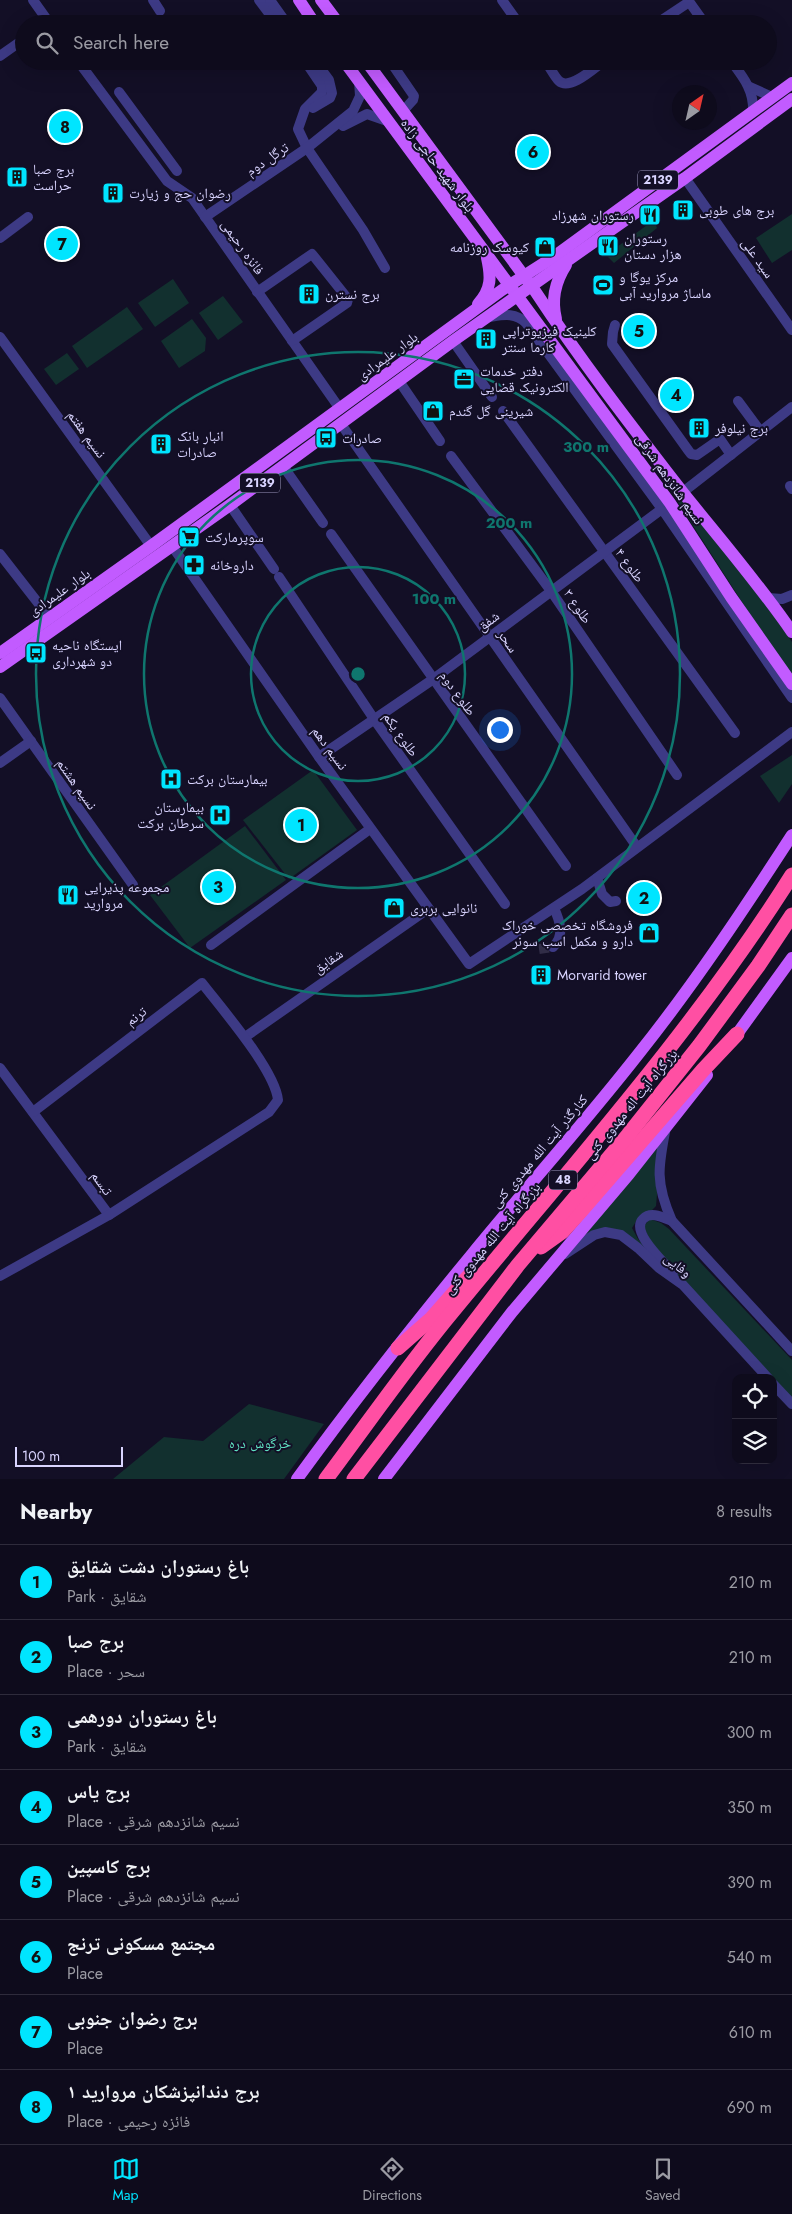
<!DOCTYPE html>
<html lang="en">
<head>
<meta charset="utf-8">
<style>
	body { margin:0; font-family:Jost,"Noto Naskh Arabic",sans-serif; background:#171425; color:#f1f3f6 }
	.controls { position:absolute; right:15px; bottom:15px; display:grid; overflow:hidden; border-radius:10px; box-shadow:0 5px 20px #0002 }
	.controls button { width:45px; height:45px; display:grid; place-items:center; padding:0; border:0; border-bottom:1px solid #2e2b3b; background:#0e0b1c; color:#f1f3f6; font:25px sans-serif }
	.compass { position:absolute; left:672px; top:85px; width:45px; height:45px; border-radius:50%; background:#0e0b1c; box-shadow:0 5px 20px #0002; rotate:34deg }
	.scale { position:absolute; left:15px; bottom:12px; width:108px; box-sizing:border-box; padding-left:5px; border:2px solid #d9d4ff; border-top:0; font-size:14px; line-height:18px; white-space:nowrap; color:#d9d4ff; -webkit-text-stroke:4px #130f26; paint-order:stroke }
	.you { position:absolute; left:499px; top:729px; width:18px; height:18px; margin:-12px; border:4px solid #fff; border-radius:50%; background:#1a73e8; box-shadow:0 0 0 8px #1a73e833 }
	.badge { display:grid; place-items:center; width:32px; height:32px; border-radius:50%; background:#00e5ff; color:#111; font-size:16px; font-weight:700 }
	.pin { position:absolute; translate:-50% -50%; border:2px solid #fff; box-shadow:0 1px 5px #0006 }
	.list { margin:0; padding:0; list-style:none }
	h2 { display:flex; justify-content:space-between; align-items:center; height:65px; margin:0; padding:0 20px; font-size:21px }
	h2 small { font-size:16px; font-weight:400; color:#9b9ba3 }
	.list li { display:grid; grid-template-columns:32px 1fr auto; gap:15px; align-items:center; box-sizing:border-box; height:75px; padding:0 20px; border-top:1px solid #2e2b3b }
	.list b { display:block; font-size:19px; white-space:nowrap }
	.list p { margin:0; font-size:16px; white-space:nowrap; color:#9b9ba3 }
	.list em { font-size:16px; font-style:normal; color:#9b9ba3 }
	.icon { flex:none; width:28px; height:28px; fill:none; stroke:currentColor; stroke-width:2; stroke-linecap:round; stroke-linejoin:round }
	.map { position:relative; flex:none; width:792px; height:1479px; overflow:hidden }
	.search { position:absolute; background:#0e0b1c; box-shadow:0 5px 20px #0002; left:15px; right:15px; top:15px; height:55px; display:flex; align-items:center; gap:12px; box-sizing:border-box; padding:0 18px; border-radius:28px; color:#9b9ba3; font-size:19px }
	.sheet { height:665px; background:#0e0b1c }
	nav { display:flex; justify-content:space-around; align-items:center; box-sizing:border-box; height:70px; border-top:1px solid #2e2b3b; background:#0e0b1c; font-size:14px; color:#9b9ba3 }
	nav a { display:grid; justify-items:center; gap:2px }
	nav .on { color:#00e5ff }
	.map>svg:first-child { display:block }
	.green { fill:#12302f }
	.lines { fill:none; stroke-linecap:round; stroke-linejoin:round }
	.minor-tunnel { stroke:#312d47; stroke-width:10; stroke-dasharray:10 5; stroke-linecap:butt }
	.minor { stroke:#3d3a85; stroke-width:10 }
	.major { stroke:#c25bff; stroke-width:12 }
	.highway { stroke:#ff4fa3; stroke-width:15 }
	.ring { fill:none; stroke:#0f766e; stroke-width:2.5 }
	.labels { text-anchor:middle; stroke-width:4; stroke-linejoin:round; paint-order:stroke }
	.shield { fill:#130f26; stroke:#9e99be; stroke-width:1 }
	.shield-label { font-size:12px; font-weight:bold; fill:#d9d4ff }
	.street-label { font-size:14px; fill:#d9d4ff; stroke:#130f26 }
	.poi-label { font-size:14px; fill:#d9d4ff; stroke:#130f26; text-anchor:start }
	.park-label { font-size:14px; fill:#5fe0c0; stroke:#130f26 }
	.centre { fill:#0f766e; stroke:#130f26; stroke-width:2.5 }
	.ring-label { font-size:15px; text-anchor:middle; font-weight:bold; fill:#0f766e; stroke:#130f26; stroke-width:4; stroke-linejoin:round; paint-order:stroke }
</style>
</head>
<body>
<div class="map">
<svg width="792" height="1479" viewBox="0 0 792 1479">
	<rect width="100%" height="100%" fill="#130f26"/>
	<g class="green">
		<polygon points="792,214 792,250 772,263 756,238"/>
		<polygon points="654,220 657,228 614,263 606,255"/>
		<polygon points="173,279 189,303 155,327 138,303"/>
		<polygon points="223,296 243,322 218,340 199,313"/>
		<polygon points="127,307 143,329 87,368 72,346"/>
		<polygon points="192,319 206,338 205,351 179,368 161,341"/>
		<polygon points="67,353 79,369 56,385 44,369"/>
		<polygon points="668,480 758,593 792,642 792,675 751,616 665,482"/>
		<polygon points="792,755 792,784 779,803 760,776"/>
		<polygon points="313,770 357,830 289,879 243,820"/>
		<polygon points="245,826 286,880 190,948 150,895"/>
		<polygon points="662,1137 656,1206 651,1211 640,1215 632,1228 638,1239 660,1264 623,1232 576,1243"/>
		<polygon points="650,1219 661,1223 669,1229 792,1360 792,1399 661,1258 643,1227"/>
		<polygon points="249,1404 324,1424 284,1479 113,1479 164,1437 203,1441"/>
	</g>
	<g class="lines">
		<polyline class="minor-tunnel" points="539,949 553,947"/>
		<g class="minor">
			<polyline points="33,0 50,24"/>
			<polyline points="153,0 160,11"/>
			<polyline points="259,0 277,24"/>
			<polyline points="270,0 287,24"/>
			<polyline points="502,0 519,24"/>
			<polyline points="688,0 705,24"/>
			<polyline points="656,24 689,2"/>
			<polyline points="0,56 24,39"/>
			<polyline points="78,61 167,181 192,198 340,409"/>
			<polyline points="305,61 322,86 322,92 305,109 298,129 307,148 363,230 385,268"/>
			<polyline points="390,61 414,96 413,100 403,111"/>
			<path d="M545,61C550,67 554,76 559,81C570,91 594,68 604,61"/>
			<path d="M731,61C743,77 754,90 753,111"/>
			<polyline points="750,87 772,97"/>
			<polyline points="119,92 177,171"/>
			<polyline points="313,108 330,98 332,93 329,80 315,61"/>
			<polyline points="343,126 367,114 387,121"/>
			<polyline points="685,178 792,330"/>
			<polyline points="205,217 307,148 353,111 360,96 359,81"/>
			<polyline points="0,238 28,217"/>
			<polyline points="257,292 312,254 348,299 347,303 292,341"/>
			<path d="M489,317C503,315 515,312 526,323L662,509L792,698"/>
			<polyline points="615,325 613,332 612,344 688,450 691,454 697,455 720,439 731,455"/>
			<polyline points="0,337 151,546"/>
			<polyline points="453,341 492,397"/>
			<polyline points="399,381 440,441"/>
			<polyline points="738,401 761,432"/>
			<polyline points="503,411 735,733"/>
			<polyline points="341,424 637,847"/>
			<polyline points="451,456 551,591 677,775"/>
			<polyline points="283,466 323,523"/>
			<polyline points="790,486 792,489"/>
			<polyline points="683,492 792,407"/>
			<polyline points="230,505 274,569"/>
			<polyline points="331,534 566,866"/>
			<polyline points="172,546 319,757 469,964 582,889 792,732"/>
			<polyline points="0,554 49,617"/>
			<polyline points="279,577 374,719 505,904"/>
			<polyline points="768,598 782,599 792,595"/>
			<polyline points="0,698 133,885"/>
			<polyline points="319,757 432,680 666,506"/>
			<polyline points="0,763 31,741"/>
			<polyline points="597,878 602,894 610,902 616,901"/>
			<polyline points="211,945 370,829"/>
			<path d="M553,947C565,936 560,921 554,908"/>
			<polyline points="245,1037 428,909"/>
			<polyline points="0,1068 109,1215"/>
			<path d="M666,1127C658,1167 655,1183 672,1221L792,1351"/>
			<path d="M672,1221C662,1217 651,1211 643,1219C630,1232 664,1262 673,1273"/>
			<polyline points="565,1254 594,1235 605,1232 621,1235 638,1248 659,1268 683,1285 768,1378"/>
			<path d="M0,1276L109,1215L269,1112L278,1100C275,1070 222,1009 202,983L33,1112"/>
			<polyline points="773,1384 792,1404"/>
		</g>
		<g class="major">
			<polyline points="299,0 315,24"/>
			<polyline points="321,0 339,24"/>
			<polyline points="344,61 670,503 731,597 792,684"/>
			<path d="M366,61L535,291C581,361 633,428 684,494C721,540 759,584 792,632"/>
			<path d="M478,304C492,289 491,276 487,258"/>
			<path d="M556,319C551,299 555,282 566,265"/>
			<polyline points="0,653 151,546 502,290 552,258 792,83"/>
			<polyline points="0,667 230,505 453,341 685,178 792,99"/>
			<polyline points="732,1041 792,958"/>
			<path d="M297,1479C353,1402 412,1327 473,1253C528,1186 586,1121 640,1052C695,983 744,909 792,835"/>
			<polyline points="384,1479 512,1312 629,1174 707,1075"/>
		</g>
		<g class="highway">
			<polyline points="541,1247 562,1232 580,1212 703,1070 737,1034"/>
			<polyline points="398,1348 432,1318 469,1276"/>
			<path d="M326,1479C368,1423 408,1365 453,1311C570,1168 693,1032 792,875"/>
			<polyline points="354,1479 518,1265 628,1135 699,1046 758,966 792,915"/>
		</g>
	</g>
	<g class="ring">
		<circle cx="358" cy="674" r="107"/>
		<circle cx="358" cy="674" r="214"/>
		<circle cx="358" cy="674" r="322"/>
	</g>
	<defs>
		<g id="building-square" transform="scale(1.125)"><rect x="-9" y="-9" width="18" height="18" rx="4" fill="#00e5ff" stroke="#130f26"/><path d="M-4-6H4V6H1V3H-1V6H-4ZM-2.5-4.3h1.7v1.8h-1.7ZM.8-4.3h1.7v1.8H.8ZM-2.5-1h1.7V.8h-1.7ZM.8-1h1.7V.8H.8Z" fill="#111"/></g>
		<g id="restaurant-square" transform="scale(1.125)"><rect x="-9" y="-9" width="18" height="18" rx="4" fill="#00e5ff" stroke="#130f26"/><path d="M-5-6h1v4h1v-4h1v4h1v-4h1v5L-1.5 .5V6h-2V.5L-5-1ZM5-6V6H3V1.5H1.5Q1.5-4 5-6Z" fill="#111"/></g>
		<g id="shop-square" transform="scale(1.125)"><rect x="-9" y="-9" width="18" height="18" rx="4" fill="#00e5ff" stroke="#130f26"/><path d="M-5-2.5h2.3a2.7 3.5 0 0 1 5.4 0H5L5.5 6h-11ZM-1.5-2.5h3a1.5 2.3 0 0 0-3 0Z" fill="#111"/></g>
		<g id="stadium-square" transform="scale(1.125)"><rect x="-9" y="-9" width="18" height="18" rx="4" fill="#00e5ff" stroke="#130f26"/><path d="M0-5a6.5 5 0 1 0 0 10a6.5 5 0 1 0 0-10ZM-3.5-1.8h7v3.6h-7Z" fill="#111"/></g>
		<g id="office-square" transform="scale(1.125)"><rect x="-9" y="-9" width="18" height="18" rx="4" fill="#00e5ff" stroke="#130f26"/><path d="M-6-3h4V-5.5h4V-3h4V5H-6ZM-1-4.5V-3h2v-1.5ZM-6 0V1H6V0Z" fill="#111"/></g>
		<g id="bus-square" transform="scale(1.125)"><rect x="-9" y="-9" width="18" height="18" rx="4" fill="#00e5ff" stroke="#130f26"/><path d="M-5-6H5V4H4V6H2V4H-2V6H-4V4H-5ZM-3.5-4V0h7V-4ZM-3.5 1.2v1.5H-2V1.2ZM2 1.2v1.5H3.5V1.2Z" fill="#111"/></g>
		<g id="supermarket-square" transform="scale(1.125)"><rect x="-9" y="-9" width="18" height="18" rx="4" fill="#00e5ff" stroke="#130f26"/><path d="M-6-5.5h2.5l.6 2H6L4.5 2H-2.5L-4.4-4H-6ZM-1.5 3.2a1.3 1.3 0 1 0 .1 0ZM3 3.2a1.3 1.3 0 1 0 .1 0Z" fill="#111"/></g>
		<g id="pharmacy-square" transform="scale(1.125)"><rect x="-9" y="-9" width="18" height="18" rx="4" fill="#00e5ff" stroke="#130f26"/><path d="M-2-6h4v4h4v4h-4v4h-4v-4h-4v-4h4Z" fill="#111"/></g>
		<g id="hospital-square" transform="scale(1.125)"><rect x="-9" y="-9" width="18" height="18" rx="4" fill="#00e5ff" stroke="#130f26"/><path d="M-5-5h3v3.5h4V-5h3V5h-3V1.5h-4V5h-3Z" fill="#111"/></g>
	</defs>
	<g fill-rule="evenodd">
		<use href="#building-square" x="17" y="177"/>
		<use href="#building-square" x="113" y="193"/>
		<use href="#building-square" x="683" y="210"/>
		<use href="#restaurant-square" x="650" y="215"/>
		<use href="#restaurant-square" x="608" y="246"/>
		<use href="#shop-square" x="545" y="247"/>
		<use href="#stadium-square" x="603" y="285"/>
		<use href="#building-square" x="309" y="294"/>
		<use href="#building-square" x="486" y="339"/>
		<use href="#office-square" x="464" y="379"/>
		<use href="#shop-square" x="433" y="411"/>
		<use href="#building-square" x="699" y="428"/>
		<use href="#bus-square" x="326" y="438"/>
		<use href="#building-square" x="161" y="444"/>
		<use href="#supermarket-square" x="189" y="537"/>
		<use href="#pharmacy-square" x="194" y="565"/>
		<use href="#bus-square" x="36" y="653"/>
		<use href="#hospital-square" x="171" y="779"/>
		<use href="#hospital-square" x="220" y="815"/>
		<use href="#restaurant-square" x="68" y="895"/>
		<use href="#shop-square" x="394" y="908"/>
		<use href="#shop-square" x="649" y="933"/>
		<use href="#building-square" x="541" y="975"/>
	</g>
	<g class="labels">
		<g class="shield">
			<rect x="638" y="170.5" width="40" height="19" rx="4"/>
			<rect x="240" y="473.5" width="40" height="19" rx="4"/>
			<rect x="549" y="1170.5" width="28" height="19" rx="4"/>
		</g>
		<g class="shield-label">
			<text x="658" y="184">2139</text>
			<text x="260" y="487">2139</text>
			<text x="563" y="1184">48</text>
		</g>
		<g class="street-label">
			<text transform="translate(267 159) rotate(-34)" y="5">ترگل دوم</text>
			<text transform="translate(438 165) rotate(53)" y="5">بلوار شهید حاجی زاده</text>
			<text transform="translate(243 247) rotate(55)" y="5">فائزه رحیمی</text>
			<text transform="translate(758 258) rotate(55)" y="5">سید علی</text>
			<text transform="translate(387 356) rotate(-36)" y="5">بلوار علیمرادی</text>
			<text transform="translate(87 434) rotate(54)" y="5">نسیم هفتم</text>
			<text transform="translate(670 479) rotate(55)" y="5">نسیم شانزدهم شرقی</text>
			<text transform="translate(630 565) rotate(54)" y="5">طلوع ۴</text>
			<text transform="translate(59 592) rotate(-35)" y="5">بلوار علیمرادی</text>
			<text transform="translate(578 606) rotate(56)" y="5">طلوع ۳</text>
			<text transform="translate(488 621) rotate(-37)" y="5">شفق</text>
			<text transform="translate(508 641) rotate(55)" y="5">سحر</text>
			<text transform="translate(458 693) rotate(54)" y="5">طلوع دوم</text>
			<text transform="translate(401 734) rotate(55)" y="5">طلوع یکم</text>
			<text transform="translate(330 748) rotate(54)" y="5">نسیم دهم</text>
			<text transform="translate(77 784) rotate(55)" y="5">نسیم هشتم</text>
			<text transform="translate(328 961) rotate(-35)" y="5">شقایق</text>
			<text transform="translate(136 1016) rotate(-37)" y="5">ترنم</text>
			<text transform="translate(631 1104) rotate(-51)" y="5">بزرگراه آیت اله مهدوی کنی</text>
			<text transform="translate(539 1151) rotate(-50)" y="5">کنارگذر آیت الله مهدوی کنی</text>
			<text transform="translate(102 1183) rotate(54)" y="5">تبسم</text>
			<text transform="translate(492 1238) rotate(-50)" y="5">بزرگراه آیت الله مهدوی کنی</text>
			<text transform="translate(678 1265) rotate(39)" y="5">وفایی</text>
		</g>
		<g class="poi-label">
			<text x="33" y="174">برج صبا<tspan x="33" dy="16">حراست</tspan></text>
			<text x="129" y="198">رضوان حج و زیارت</text>
			<text x="699" y="215">برج های طوبی</text>
			<text x="634" y="220" text-anchor="end">رستوران شهرزاد</text>
			<text x="624" y="243">رستوران<tspan x="624" dy="16">هزار دستان</tspan></text>
			<text x="529" y="252" text-anchor="end">کیوسک روزنامه</text>
			<text x="619" y="282">مرکز یوگا و<tspan x="619" dy="16">ماساژ مروارید آبی</tspan></text>
			<text x="325" y="299">برج نسترن</text>
			<text x="502" y="336">کلینیک فیزیوتراپی<tspan x="502" dy="16">کارما سنتر</tspan></text>
			<text x="480" y="376">دفتر خدمات<tspan x="480" dy="16">الکترونیک قضایی</tspan></text>
			<text x="449" y="416">شیرینی گل گندم</text>
			<text x="715" y="433">برج نیلوفر</text>
			<text x="177" y="441">انبار بانک<tspan x="177" dy="16">صادرات</tspan></text>
			<text x="342" y="443">صادرات</text>
			<text x="205" y="542">سوپرمارکت</text>
			<text x="210" y="570">داروخانه</text>
			<text x="52" y="650">ایستگاه ناحیه<tspan x="52" dy="16">دو شهرداری</tspan></text>
			<text x="187" y="784">بیمارستان برکت</text>
			<text x="204" y="812" text-anchor="end">بیمارستان<tspan x="204" dy="16">سرطان برکت</tspan></text>
			<text x="84" y="892">مجموعه پذیرایی<tspan x="84" dy="16">مروارید</tspan></text>
			<text x="410" y="913">نانوایی بربری</text>
			<text x="633" y="930" text-anchor="end">فروشگاه تخصصی خوراک<tspan x="633" dy="16">دارو و مکمل اسب سونر</tspan></text>
			<text x="557" y="980">Morvarid tower</text>
		</g>
		<g class="park-label">
			<text x="260" y="1448">خرگوش دره</text>
		</g>
	</g>
	<circle cx="358" cy="674" r="8" class="centre"/>
	<g class="ring-label">
		<text x="586" y="452">300 m</text>
		<text x="509" y="528">200 m</text>
		<text x="434" y="604">100 m</text>
	</g>
</svg>
<div class="controls">
<button><svg class="icon" aria-label="locate" viewBox="0 0 24 24"><circle cx="12" cy="12" r="6"/><path d="M12 2v4M12 18v4M2 12h4M18 12h4"/></svg></button>
<button><svg class="icon" aria-label="layers" viewBox="0 0 24 24"><path d="M12 4l9 5-9 5-9-5zM3 14l9 5 9-5"/></svg></button>
</div>
<svg class="compass" viewBox="-18 -18 36 36"><path d="M0-13l5 13h-10z" fill="#e53935"/><path d="M0 13l5-13h-10z" fill="#9b9ba3"/></svg>
<div class="scale">100 m</div>
<div class="you"></div>
<div class="pin badge" style="left:301px;top:825px">1</div>
<div class="pin badge" style="left:644px;top:898px">2</div>
<div class="pin badge" style="left:218px;top:887px">3</div>
<div class="pin badge" style="left:676px;top:395px">4</div>
<div class="pin badge" style="left:639px;top:331px">5</div>
<div class="pin badge" style="left:533px;top:152px">6</div>
<div class="pin badge" style="left:62px;top:244px">7</div>
<div class="pin badge" style="left:65px;top:127px">8</div>
<div class="search"><svg class="icon" aria-label="search" viewBox="0 0 24 24"><circle cx="10" cy="10" r="6"/><path d="M15 15l6 6"/></svg>Search here</div>
</div>
<section class="sheet">
<h2>Nearby<small>8 results</small></h2>
<ul class="list">
<li><span class="badge">1</span><div><b>باغ رستوران دشت شقایق</b><p>Park · شقایق</p></div><em>210 m</em></li>
<li><span class="badge">2</span><div><b>برج صبا</b><p>Place · سحر</p></div><em>210 m</em></li>
<li><span class="badge">3</span><div><b>باغ رستوران دورهمی</b><p>Park · شقایق</p></div><em>300 m</em></li>
<li><span class="badge">4</span><div><b>برج یاس</b><p>Place · نسیم شانزدهم شرقی</p></div><em>350 m</em></li>
<li><span class="badge">5</span><div><b>برج کاسپین</b><p>Place · نسیم شانزدهم شرقی</p></div><em>390 m</em></li>
<li><span class="badge">6</span><div><b>مجتمع مسکونی ترنج</b><p>Place</p></div><em>540 m</em></li>
<li><span class="badge">7</span><div><b>برج رضوان جنوبی</b><p>Place</p></div><em>610 m</em></li>
<li><span class="badge">8</span><div><b>برج دندانپزشکان مروارید ۱</b><p>Place · فائزه رحیمی</p></div><em>690 m</em></li>
</ul>
</section>
<nav>
<a class="on"><svg class="icon" aria-label="map" viewBox="0 0 24 24"><path d="M3 6l6-2 6 2 6-2v14l-6 2-6-2-6 2zM9 4v14M15 6v14"/></svg>Map</a>
<a><svg class="icon" aria-label="directions" viewBox="0 0 24 24"><path d="M12 3l9 9-9 9-9-9zM9 14v-3h6M13 9l2 2-2 2"/></svg>Directions</a>
<a><svg class="icon" aria-label="saved" viewBox="0 0 24 24"><path d="M7 4h10v16l-5-4-5 4z"/></svg>Saved</a>
</nav>
</body>
</html>
